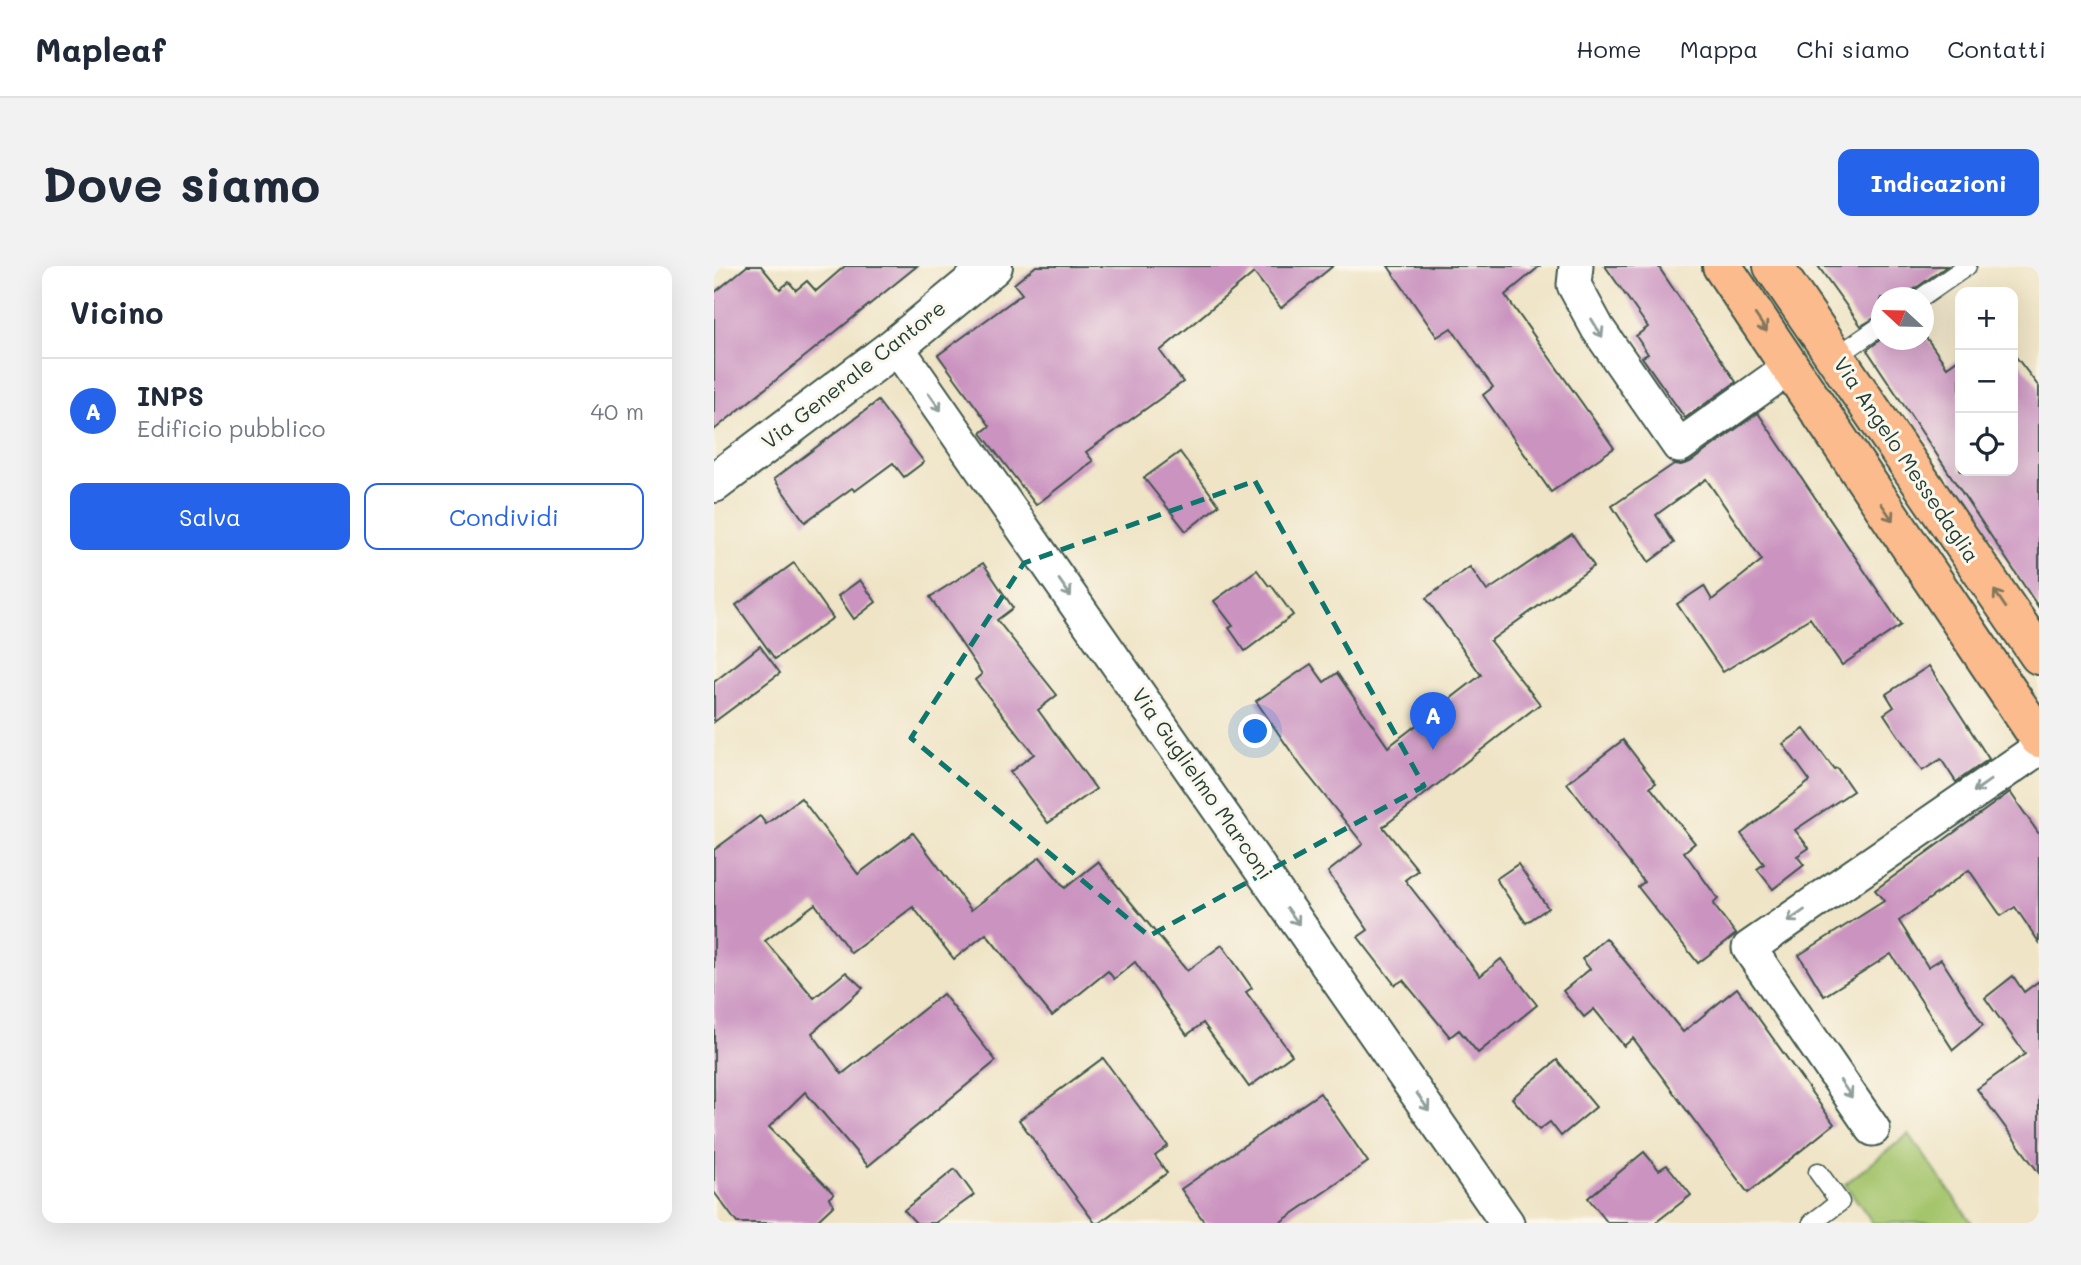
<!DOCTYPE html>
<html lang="it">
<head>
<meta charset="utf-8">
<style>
	body { margin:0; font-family:Mali,sans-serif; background:#f2f2f3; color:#1f2937 }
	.controls { position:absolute; right:21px; top:21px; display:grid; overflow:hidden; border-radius:14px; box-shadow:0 7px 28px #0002 }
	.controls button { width:63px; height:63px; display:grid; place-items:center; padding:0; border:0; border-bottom:2px solid #e0e1e3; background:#fff; color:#1f2937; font:35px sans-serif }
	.compass { position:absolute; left:1157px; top:21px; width:63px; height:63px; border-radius:50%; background:#fff; box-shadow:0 7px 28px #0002; rotate:292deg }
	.you { position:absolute; left:542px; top:466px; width:24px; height:24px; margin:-18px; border:5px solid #fff; border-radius:50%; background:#1a73e8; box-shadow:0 0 0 10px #1a73e833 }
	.badge { display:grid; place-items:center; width:46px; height:46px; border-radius:50%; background:#2563eb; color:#fff; font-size:23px; font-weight:700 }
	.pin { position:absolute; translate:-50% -58px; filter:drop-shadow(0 2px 4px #0008) }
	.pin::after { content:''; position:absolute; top:37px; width:24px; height:21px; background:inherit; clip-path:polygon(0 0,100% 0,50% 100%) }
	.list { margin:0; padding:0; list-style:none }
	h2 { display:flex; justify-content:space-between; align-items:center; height:91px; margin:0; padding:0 28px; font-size:30px }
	h2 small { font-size:23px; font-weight:400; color:#747a83 }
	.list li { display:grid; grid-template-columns:46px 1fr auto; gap:21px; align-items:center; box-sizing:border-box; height:105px; padding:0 28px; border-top:2px solid #e0e1e3 }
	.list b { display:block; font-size:26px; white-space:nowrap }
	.list p { margin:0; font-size:23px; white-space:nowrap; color:#747a83 }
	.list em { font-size:23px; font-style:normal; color:#747a83 }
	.actions { display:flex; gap:14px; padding:21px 28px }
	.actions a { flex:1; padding:16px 0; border:2px solid #2563eb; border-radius:14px; text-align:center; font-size:24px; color:#2563eb }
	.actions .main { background:#2563eb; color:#fff }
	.icon { flex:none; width:38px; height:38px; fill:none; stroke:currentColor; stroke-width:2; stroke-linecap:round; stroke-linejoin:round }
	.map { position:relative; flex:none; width:1325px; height:957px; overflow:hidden; border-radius:14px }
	header { display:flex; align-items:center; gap:42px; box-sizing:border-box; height:98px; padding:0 35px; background:#fff; border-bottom:2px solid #e0e1e3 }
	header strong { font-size:33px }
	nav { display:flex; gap:38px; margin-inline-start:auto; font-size:24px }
	.intro { display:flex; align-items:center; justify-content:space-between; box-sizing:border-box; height:168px; padding:0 42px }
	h1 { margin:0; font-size:49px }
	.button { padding:18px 32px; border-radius:14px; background:#2563eb; color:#fff; font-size:24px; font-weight:700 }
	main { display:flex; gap:42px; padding:0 42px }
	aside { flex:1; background:#fff; border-radius:14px; box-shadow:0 7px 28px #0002 }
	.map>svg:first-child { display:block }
	.green { fill:#a5c56d; stroke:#628150; stroke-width:2 }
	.building { fill:#ca93c0 }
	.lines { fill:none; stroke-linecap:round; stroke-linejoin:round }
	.service-casing { stroke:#3e564a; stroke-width:21 }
	.minor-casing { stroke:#3e564a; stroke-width:37 }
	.tertiary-casing { stroke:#3e564a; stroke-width:42 }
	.primary-casing { stroke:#3e564a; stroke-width:42 }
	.service { stroke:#fff; stroke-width:18 }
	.minor { stroke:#fff; stroke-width:33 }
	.tertiary { stroke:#fff; stroke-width:38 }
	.primary { stroke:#fbbb8c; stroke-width:38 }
	.oneway { stroke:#82765c }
	.oneway2 { stroke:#8f9e9a }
	.marked { fill:none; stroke:#0f766e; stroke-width:5; stroke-dasharray:14 9; stroke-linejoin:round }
	.labels { text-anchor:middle; stroke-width:6; stroke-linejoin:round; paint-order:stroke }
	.street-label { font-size:21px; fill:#1f3d34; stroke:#fbf7ec }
</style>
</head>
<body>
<header>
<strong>Mapleaf</strong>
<nav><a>Home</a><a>Mappa</a><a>Chi siamo</a><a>Contatti</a></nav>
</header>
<div class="intro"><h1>Dove siamo</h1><a class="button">Indicazioni</a></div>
<main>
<aside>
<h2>Vicino<small></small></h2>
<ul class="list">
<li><span class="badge">A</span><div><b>INPS</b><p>Edificio pubblico</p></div><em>40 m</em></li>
</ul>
<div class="actions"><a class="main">Salva</a><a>Condividi</a></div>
</aside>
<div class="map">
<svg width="1325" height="957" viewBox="0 0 1325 957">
	<rect width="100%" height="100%" fill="#fbf7ec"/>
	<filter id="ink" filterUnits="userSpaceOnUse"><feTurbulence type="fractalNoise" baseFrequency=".0143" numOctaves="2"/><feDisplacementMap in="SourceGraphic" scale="14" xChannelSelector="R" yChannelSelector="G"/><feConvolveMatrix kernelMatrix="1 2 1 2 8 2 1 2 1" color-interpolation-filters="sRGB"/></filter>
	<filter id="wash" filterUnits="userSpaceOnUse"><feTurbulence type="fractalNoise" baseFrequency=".00686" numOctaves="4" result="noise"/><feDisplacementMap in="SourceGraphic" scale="28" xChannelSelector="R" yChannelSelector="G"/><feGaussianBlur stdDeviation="1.57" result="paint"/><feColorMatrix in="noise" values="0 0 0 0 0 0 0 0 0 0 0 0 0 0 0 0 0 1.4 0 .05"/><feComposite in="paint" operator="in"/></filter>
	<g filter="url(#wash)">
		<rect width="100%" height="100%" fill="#efe4c6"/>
		<polygon class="green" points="1195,868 1258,957 1159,957 1131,918"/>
		<g id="blocks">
			<g class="building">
				<polygon points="33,0 47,0 66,23 75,16 82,24 93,15 102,25 131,0 203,0 0,164 0,27"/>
				<polygon points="322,0 619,0 567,42 540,7 446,85 469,116 372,186 379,195 322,239 267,167 276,160 224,89 308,28 300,18"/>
				<polygon points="674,0 826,0 791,29 900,182 837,226 769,129 779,121 737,62 723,71"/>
				<polygon points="891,0 944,0 1022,116 971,152 928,91 934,88 922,70 934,61"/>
				<polygon points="1104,0 1233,0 1188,32 1167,32 1167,48 1147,60"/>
				<polygon points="1209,67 1233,101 1246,92 1246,205 1299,205 1299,87 1325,121 1325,342 1153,84 1167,73 1209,74"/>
				<polygon points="164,135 210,196 190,211 179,197 141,225 138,222 91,256 60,213"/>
				<polygon points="1044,147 1187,359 1128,399 1096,352 1009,406 963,338 990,320 998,334 1048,294 992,213 942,249 960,277 935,296 898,240 960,198 967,199 976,196"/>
				<polygon points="466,186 505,239 472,265 430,212"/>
				<polygon points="858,268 880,300 776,375 826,438 669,561 704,604 691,614 766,710 787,693 823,739 764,787 745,764 736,771 689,714 681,719 644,671 654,664 614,606 649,578 587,500 542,435 597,398 610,416 623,407 674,481 767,409 712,332 756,301 773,325"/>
				<polygon points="80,297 119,352 61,393 22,339"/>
				<polygon points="269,297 299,342 283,354 343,429 324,444 382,523 334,557 296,506 320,488 261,414 268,408 216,331"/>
				<polygon points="543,304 555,320 557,319 579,349 531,385 515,362 519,360 500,335"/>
				<polygon points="146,314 162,336 140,353 124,330"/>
				<polygon points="46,380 66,407 0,456 0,416"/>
				<polygon points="1215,400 1275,493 1242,516 1227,493 1208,505 1170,448 1180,441 1172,428"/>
				<polygon points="1090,463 1120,503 1123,502 1139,525 1081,564 1095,582 1083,590 1090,599 1059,623 1043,603 1050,598 1027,568 1096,515 1069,478"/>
				<polygon points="909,474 942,517 936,521 981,577 970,586 1004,633 999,638 1022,668 984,697 924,621 930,616 853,517"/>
				<polygon points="1296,526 1325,568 1325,676 1301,641 1287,650 1255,604 1185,655 1214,701 1227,693 1269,759 1239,784 1177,688 1110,730 1085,689 1170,635 1161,624"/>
				<polygon points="87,532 144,608 199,567 257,644 326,591 351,622 384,596 473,705 508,679 538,722 532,726 578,789 535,821 489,757 473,769 421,696 400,713 394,705 338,750 272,668 240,693 199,641 137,687 101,638 51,675 100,732 132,706 149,722 98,767 128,808 229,728 282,795 154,900 91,826 55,861 120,928 115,932 120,939 101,957 23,957 0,926 0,584 46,550 52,558"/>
				<polygon points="804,598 834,642 812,657 782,613"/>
				<polygon points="892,672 969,766 1023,722 1120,858 1034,927 919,772 910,780 880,743 870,751 849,725 876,703 868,693"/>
				<polygon points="1299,710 1310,726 1325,715 1325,907 1263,823 1311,788 1271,732"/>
				<polygon points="389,792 454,880 441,890 453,907 385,957 381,957 305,854"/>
				<polygon points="843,794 882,841 847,870 836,856 825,864 798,832"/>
				<polygon points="606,827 654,896 565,957 491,957 467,923"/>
				<polygon points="930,886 945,904 953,899 977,929 941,957 894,957 874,932"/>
				<polygon points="241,903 260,929 221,957 202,957 190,944"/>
			</g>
		</g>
	</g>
	<g filter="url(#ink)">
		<use href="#blocks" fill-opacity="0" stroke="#3e564a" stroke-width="2"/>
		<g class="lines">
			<g class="service-casing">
				<g id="service">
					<polyline points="1207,32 1253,0"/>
					<polyline points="1122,91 1168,59"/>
					<polyline points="1098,957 1126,936 1104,906"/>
				</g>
			</g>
			<g class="minor-casing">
				<g id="minor">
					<polyline points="862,0 860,19 884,63 965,180 1076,101"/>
					<polyline points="182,80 793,957"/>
					<polyline points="1159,863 1035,682 1325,482"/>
				</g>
			</g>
			<g class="tertiary-casing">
				<polyline id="tertiary" points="0,217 182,80 279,0"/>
			</g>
			<g class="primary-casing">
				<g id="primary">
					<polyline points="1008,0 1325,472"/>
					<polyline points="1059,0 1325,389"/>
				</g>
			</g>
			<use href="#service" class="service"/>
			<use href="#minor" class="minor"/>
			<use href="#tertiary" class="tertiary"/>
			<use href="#primary" class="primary"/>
		</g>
		<defs><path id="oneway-shaft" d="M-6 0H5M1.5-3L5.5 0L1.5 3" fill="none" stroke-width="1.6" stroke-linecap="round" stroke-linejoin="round" transform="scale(1.75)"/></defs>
		<g class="oneway">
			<use href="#oneway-shaft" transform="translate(1047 57) rotate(56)"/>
			<use href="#oneway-shaft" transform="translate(1173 246) rotate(56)"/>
			<use href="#oneway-shaft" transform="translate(1286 333) rotate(-124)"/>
		</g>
		<g class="oneway2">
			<use href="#oneway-shaft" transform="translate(883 62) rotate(59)"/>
			<use href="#oneway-shaft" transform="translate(221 136) rotate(55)"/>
			<use href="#oneway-shaft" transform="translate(351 322) rotate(55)"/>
			<use href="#oneway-shaft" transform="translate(1268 520) rotate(145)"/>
			<use href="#oneway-shaft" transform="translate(579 650) rotate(55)"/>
			<use href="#oneway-shaft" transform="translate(1082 650) rotate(145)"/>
			<use href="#oneway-shaft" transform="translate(1132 823) rotate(56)"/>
			<use href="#oneway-shaft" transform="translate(709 836) rotate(55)"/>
		</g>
	</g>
	<path class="marked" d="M541,215L710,520L435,670L197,472L310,297Z"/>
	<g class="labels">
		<g class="street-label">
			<text transform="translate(140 109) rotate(-38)" y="7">Via Generale Cantore</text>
			<text transform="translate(1192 194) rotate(56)" y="7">Via Angelo Messedaglia</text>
			<text transform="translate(488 518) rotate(55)" y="7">Via Guglielmo Marconi</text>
		</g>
	</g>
</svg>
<div class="controls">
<button>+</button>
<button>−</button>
<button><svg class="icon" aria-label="locate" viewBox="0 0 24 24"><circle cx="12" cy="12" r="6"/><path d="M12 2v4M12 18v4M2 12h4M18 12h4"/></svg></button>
</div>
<svg class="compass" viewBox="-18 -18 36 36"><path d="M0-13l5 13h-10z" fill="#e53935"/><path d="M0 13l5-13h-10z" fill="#747a83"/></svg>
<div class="you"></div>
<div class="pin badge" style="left:719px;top:484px">A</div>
</div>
</main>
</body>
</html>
